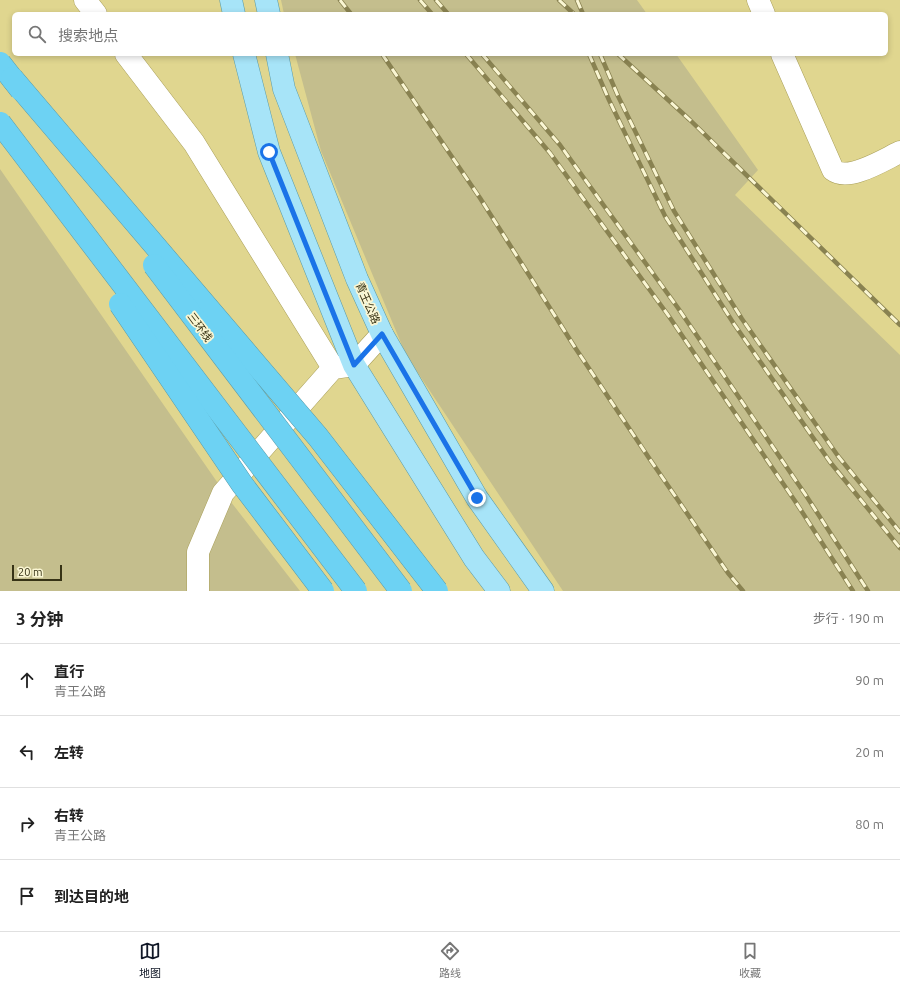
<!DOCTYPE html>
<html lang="zh">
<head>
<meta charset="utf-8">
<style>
	body { margin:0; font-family:Ubuntu,"Noto Sans SC",sans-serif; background:#f2f2f2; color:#222 }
	.scale { position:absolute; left:12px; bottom:10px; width:50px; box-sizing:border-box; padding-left:4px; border:2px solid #373316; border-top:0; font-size:11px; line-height:14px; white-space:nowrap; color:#373316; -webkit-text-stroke:3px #faf6d3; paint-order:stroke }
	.stop { position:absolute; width:12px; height:12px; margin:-9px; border:3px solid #1a73e8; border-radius:50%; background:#fff }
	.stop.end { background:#1a73e8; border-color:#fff; box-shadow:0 1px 4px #0008 }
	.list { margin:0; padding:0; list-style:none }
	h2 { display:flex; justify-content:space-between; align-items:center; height:52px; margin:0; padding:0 16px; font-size:17px }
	h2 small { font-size:13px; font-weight:400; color:#767676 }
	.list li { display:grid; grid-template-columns:26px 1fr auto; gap:12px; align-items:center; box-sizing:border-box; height:72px; padding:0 16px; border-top:1px solid #e0e0e0 }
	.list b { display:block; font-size:15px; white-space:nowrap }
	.list p { margin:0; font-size:13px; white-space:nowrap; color:#767676 }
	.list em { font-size:13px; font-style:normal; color:#767676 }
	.icon { flex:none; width:22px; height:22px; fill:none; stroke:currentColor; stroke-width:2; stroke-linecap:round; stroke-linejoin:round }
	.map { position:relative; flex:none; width:900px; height:591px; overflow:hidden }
	.search { position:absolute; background:#fff; box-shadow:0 2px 6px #0003; left:12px; right:12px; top:12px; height:44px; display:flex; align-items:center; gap:10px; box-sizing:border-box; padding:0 14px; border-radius:6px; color:#767676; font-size:15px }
	.sheet { height:340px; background:#fff }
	nav { display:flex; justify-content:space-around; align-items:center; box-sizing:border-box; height:56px; border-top:1px solid #e0e0e0; background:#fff; font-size:11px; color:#767676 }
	nav a { display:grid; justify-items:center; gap:2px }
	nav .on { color:#111827 }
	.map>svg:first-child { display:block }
	.green { fill:#c4be8d }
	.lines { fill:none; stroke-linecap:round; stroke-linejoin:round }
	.minor-casing { stroke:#aaa05b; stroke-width:23 }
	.major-casing { stroke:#5a9aa6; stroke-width:23 }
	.minor { stroke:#fff; stroke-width:22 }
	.major { stroke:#a7e4f8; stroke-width:22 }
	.rail-casing { stroke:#898251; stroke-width:4.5 }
	.rail { stroke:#faf6d3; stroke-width:3; stroke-dasharray:9; stroke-linecap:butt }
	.highway-bridge-casing { stroke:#5a9aa6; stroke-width:23; stroke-linecap:butt }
	.highway-bridge { stroke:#6dd2f3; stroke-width:22 }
	.route { stroke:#1a73e8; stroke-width:5 }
	.labels { text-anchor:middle; stroke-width:3.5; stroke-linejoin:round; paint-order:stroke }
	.street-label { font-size:11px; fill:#373316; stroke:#faf6d3 }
</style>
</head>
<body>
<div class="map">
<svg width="900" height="591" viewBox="0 0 900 591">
	<rect width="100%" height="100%" fill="#e0d68f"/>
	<g class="green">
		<polygon points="281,0 637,0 647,14 284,14"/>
		<polygon points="295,54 676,54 758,170 735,195 900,355 900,591 563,591 406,355 321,151"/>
		<polygon points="0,169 231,502 300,591 0,591"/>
	</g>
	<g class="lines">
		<g class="minor-casing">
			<g id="minor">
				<polyline points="85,0 96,14"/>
				<polyline points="758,0 764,14"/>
				<polyline points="126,54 194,143 333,368"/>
				<path d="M782,54L833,170C849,182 883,160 900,152"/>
				<polyline points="198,591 198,552 223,493 333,368 354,365 382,334"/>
			</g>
		</g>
		<g class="major-casing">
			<g id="major">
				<polyline points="231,0 234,14"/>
				<polyline points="266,0 269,14"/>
				<polyline points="244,54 269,152 354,365 474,558 499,591"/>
				<polyline points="277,54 284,89 357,279 382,334 477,498 543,591"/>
			</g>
		</g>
		<use href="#minor" class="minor"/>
		<use href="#major" class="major"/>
		<g class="rail-casing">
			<g id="rail">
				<polyline points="340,0 351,14"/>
				<polyline points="420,0 432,14"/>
				<polyline points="436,0 448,14"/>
				<polyline points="559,0 574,14"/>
				<polyline points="577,0 583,14"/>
				<polyline points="382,54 480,198 576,349 649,458 728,573 743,591"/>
				<polyline points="466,54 550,153 668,315 795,501 853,591"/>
				<polyline points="482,54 560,145 678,308 805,494 868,591"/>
				<polyline points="589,54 609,100 665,216 734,324 830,462 900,548"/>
				<polyline points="600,54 618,96 674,211 742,319 838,456 900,532"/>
				<polyline points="618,54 690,120 900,325"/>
			</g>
		</g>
		<use href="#rail" class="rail"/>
		<g class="highway-bridge-casing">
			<g id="highway-bridge">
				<polyline points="0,63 21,90"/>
				<polyline points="12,78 318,437 437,591"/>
				<polyline points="0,123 356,591"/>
				<polyline points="154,265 401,591"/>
				<polyline points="120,304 242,484 323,591"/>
			</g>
		</g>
		<use href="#highway-bridge" class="highway-bridge"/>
	</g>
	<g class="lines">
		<polyline class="route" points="269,152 354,365 382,334 477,498"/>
	</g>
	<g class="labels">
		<g class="street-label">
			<text transform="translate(368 303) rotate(66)" y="4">青王公路</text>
			<text transform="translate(200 327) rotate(53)" y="4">三环线</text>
		</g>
	</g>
</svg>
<div class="scale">20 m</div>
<div class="stop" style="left:269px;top:152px"></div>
<div class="stop end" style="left:477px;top:498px"></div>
<div class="search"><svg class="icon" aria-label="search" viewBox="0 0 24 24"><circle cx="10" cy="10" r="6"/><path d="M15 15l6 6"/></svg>搜索地点</div>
</div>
<section class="sheet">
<h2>3 分钟<small>步行 · 190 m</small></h2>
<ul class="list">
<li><svg class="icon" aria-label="ahead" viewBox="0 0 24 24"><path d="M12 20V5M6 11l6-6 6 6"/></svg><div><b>直行</b><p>青王公路</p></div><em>90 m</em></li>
<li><svg class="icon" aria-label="left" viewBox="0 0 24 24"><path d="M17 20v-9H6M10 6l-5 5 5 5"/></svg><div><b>左转</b></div><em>20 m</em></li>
<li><svg class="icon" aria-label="right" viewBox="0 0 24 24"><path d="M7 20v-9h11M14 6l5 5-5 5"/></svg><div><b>右转</b><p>青王公路</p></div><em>80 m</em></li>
<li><svg class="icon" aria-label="arrive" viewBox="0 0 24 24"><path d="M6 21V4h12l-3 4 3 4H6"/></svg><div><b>到达目的地</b></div></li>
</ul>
</section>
<nav>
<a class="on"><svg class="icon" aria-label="map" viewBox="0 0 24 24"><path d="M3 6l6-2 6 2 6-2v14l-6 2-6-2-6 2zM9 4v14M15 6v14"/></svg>地图</a>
<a><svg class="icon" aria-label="directions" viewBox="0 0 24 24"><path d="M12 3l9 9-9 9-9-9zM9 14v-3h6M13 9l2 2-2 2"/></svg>路线</a>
<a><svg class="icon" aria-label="saved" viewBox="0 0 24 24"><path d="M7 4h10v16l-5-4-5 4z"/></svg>收藏</a>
</nav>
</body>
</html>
